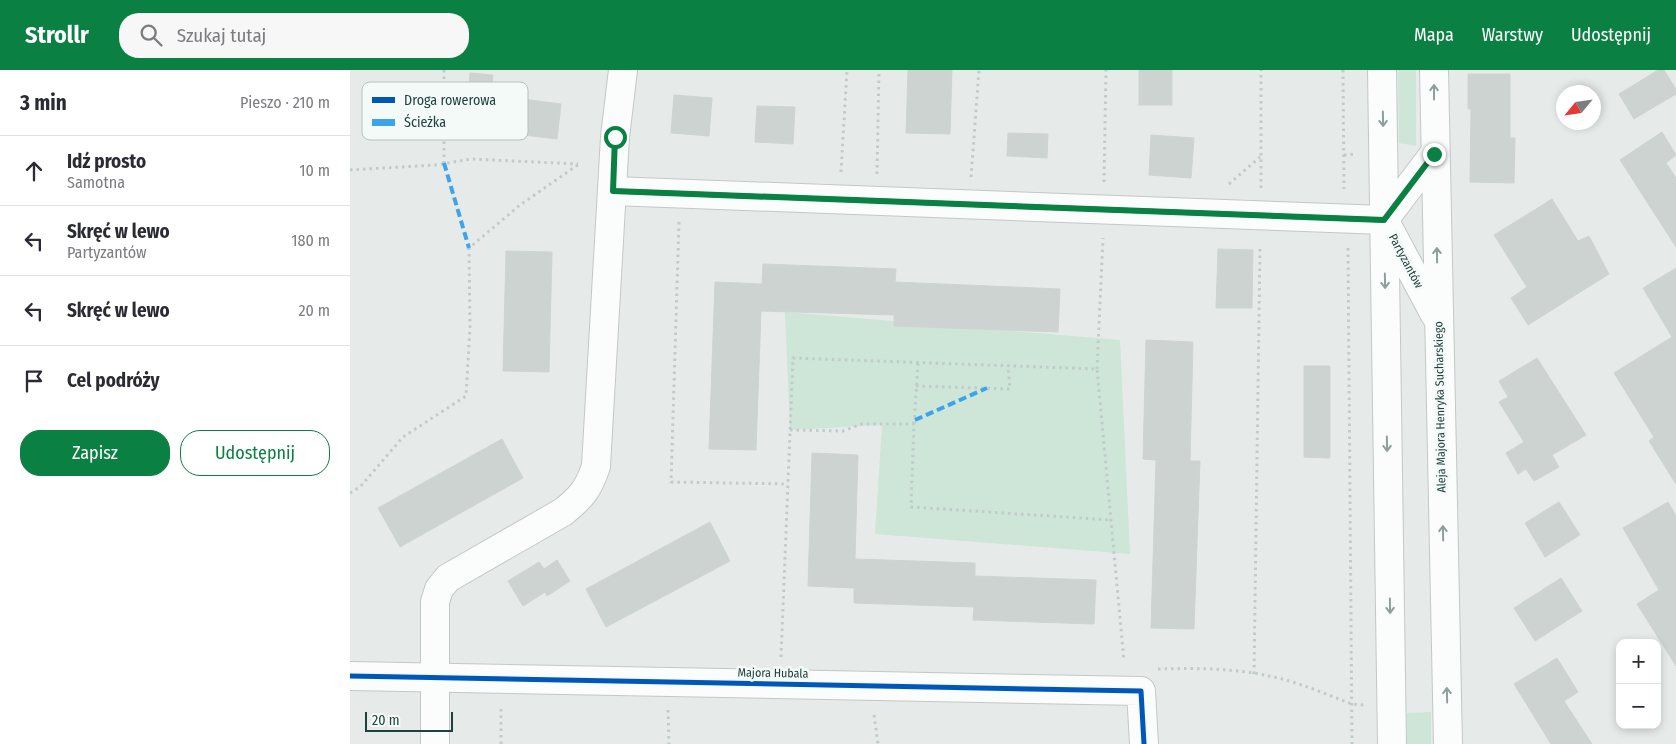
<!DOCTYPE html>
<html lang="pl">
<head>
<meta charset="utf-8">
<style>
	body { margin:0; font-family:"Fira Sans Condensed",sans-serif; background:#f7f7f7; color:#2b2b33 }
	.controls { position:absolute; right:15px; bottom:15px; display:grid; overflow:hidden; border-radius:10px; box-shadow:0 2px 8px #0003 }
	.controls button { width:45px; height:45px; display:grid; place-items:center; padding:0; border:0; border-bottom:1px solid #e1e1e2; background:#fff; color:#2b2b33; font:25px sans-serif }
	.compass { position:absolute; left:1206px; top:15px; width:45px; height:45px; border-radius:50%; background:#fff; box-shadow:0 2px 8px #0003; rotate:241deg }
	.scale { position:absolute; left:15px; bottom:12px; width:88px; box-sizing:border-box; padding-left:5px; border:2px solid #20423e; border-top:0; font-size:14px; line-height:18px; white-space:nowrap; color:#20423e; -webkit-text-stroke:4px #f4faf8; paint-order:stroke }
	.stop { position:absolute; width:15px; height:15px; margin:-11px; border:4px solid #0b8043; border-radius:50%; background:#fff }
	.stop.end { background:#0b8043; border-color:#fff; box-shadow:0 1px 5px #0008 }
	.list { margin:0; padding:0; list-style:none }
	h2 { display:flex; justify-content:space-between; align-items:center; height:65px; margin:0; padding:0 20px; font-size:21px }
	h2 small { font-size:16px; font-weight:400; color:#7c7c81 }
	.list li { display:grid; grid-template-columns:32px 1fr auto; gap:15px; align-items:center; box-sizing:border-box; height:70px; padding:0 20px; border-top:1px solid #e1e1e2 }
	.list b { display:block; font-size:19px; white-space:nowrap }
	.list p { margin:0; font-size:16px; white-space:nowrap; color:#7c7c81 }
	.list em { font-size:16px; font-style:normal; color:#7c7c81 }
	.actions { display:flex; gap:10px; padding:15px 20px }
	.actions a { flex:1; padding:11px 0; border:1px solid #0b8043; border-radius:20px; text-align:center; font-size:18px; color:#0b8043 }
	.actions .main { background:#0b8043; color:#fff }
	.icon { flex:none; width:28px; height:28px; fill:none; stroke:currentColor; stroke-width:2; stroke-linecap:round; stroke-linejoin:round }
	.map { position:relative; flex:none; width:1326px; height:674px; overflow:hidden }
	header { display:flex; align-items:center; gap:30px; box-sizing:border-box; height:70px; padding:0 25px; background:#0b8043; color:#fff }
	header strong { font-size:24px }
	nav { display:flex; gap:28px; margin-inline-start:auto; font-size:18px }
	.search { width:350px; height:45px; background:#f7f7f7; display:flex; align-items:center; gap:12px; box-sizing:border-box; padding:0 18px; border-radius:20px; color:#7c7c81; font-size:19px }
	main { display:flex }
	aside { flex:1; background:#fff }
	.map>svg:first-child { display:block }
	.green { fill:#cde6d8 }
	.building { fill:#ccd3d1; stroke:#ced4d3 }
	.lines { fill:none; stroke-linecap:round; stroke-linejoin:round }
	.minor-casing { stroke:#c3c8c7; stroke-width:30 }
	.path { stroke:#c1cbca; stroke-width:3; stroke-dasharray:2.5 4; stroke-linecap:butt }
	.minor { stroke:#fbfcfc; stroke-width:28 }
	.quiet { stroke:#3da4ec; stroke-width:4; stroke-dasharray:8 4; stroke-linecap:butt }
	.cycleway-casing { stroke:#f4faf8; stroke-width:8 }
	.cycleway { stroke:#0057b8; stroke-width:5 }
	.oneway { stroke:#8e9f9d }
	.route { stroke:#0b8043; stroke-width:6 }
	.labels { text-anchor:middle; stroke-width:5; stroke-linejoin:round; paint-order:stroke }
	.street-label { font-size:12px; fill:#20423e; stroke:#f4faf8 }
	.key { fill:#f4faf8; stroke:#b4c3c0; stroke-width:1 }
	.key-label { font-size:14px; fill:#20423e }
</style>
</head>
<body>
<header>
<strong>Strollr</strong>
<div class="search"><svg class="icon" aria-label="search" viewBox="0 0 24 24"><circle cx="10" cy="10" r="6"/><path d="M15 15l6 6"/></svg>Szukaj tutaj</div>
<nav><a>Mapa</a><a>Warstwy</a><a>Udostępnij</a></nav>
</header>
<main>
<aside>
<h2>3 min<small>Pieszo · 210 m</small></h2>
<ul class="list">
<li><svg class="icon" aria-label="ahead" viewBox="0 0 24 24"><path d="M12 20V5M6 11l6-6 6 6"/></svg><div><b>Idź prosto</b><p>Samotna</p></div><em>10 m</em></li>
<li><svg class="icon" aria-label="left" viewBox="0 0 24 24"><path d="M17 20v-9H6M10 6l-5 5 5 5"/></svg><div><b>Skręć w lewo</b><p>Partyzantów</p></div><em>180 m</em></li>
<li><svg class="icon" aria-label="left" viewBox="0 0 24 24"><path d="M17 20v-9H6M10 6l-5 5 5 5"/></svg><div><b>Skręć w lewo</b></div><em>20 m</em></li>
<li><svg class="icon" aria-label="arrive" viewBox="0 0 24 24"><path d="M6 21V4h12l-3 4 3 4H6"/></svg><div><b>Cel podróży</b></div></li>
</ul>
<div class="actions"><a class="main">Zapisz</a><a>Udostępnij</a></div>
</aside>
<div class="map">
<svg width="1326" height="674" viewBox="0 0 1326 674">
	<rect width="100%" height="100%" fill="#e6ebea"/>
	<g class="green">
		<polygon points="1048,0 1066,0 1066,76 1049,73"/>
		<polygon points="435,242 770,270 780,484 525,464 532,355 440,360"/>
		<polygon points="1081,642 1081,674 1057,674 1057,643"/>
	</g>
	<g class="building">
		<polygon points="558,0 602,0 600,64 556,63"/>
		<rect x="789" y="0" width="33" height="35"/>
		<polygon points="1308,0 1314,0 1326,19 1326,24 1284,49 1269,24"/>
		<polygon points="120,3 143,5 141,25 211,34 207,69 157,63 158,53 117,49"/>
		<polygon points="1118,4 1160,4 1160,68 1165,68 1164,113 1120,112 1121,39 1118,39"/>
		<polygon points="324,25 362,28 359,66 321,63"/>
		<polygon points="407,36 445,37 443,74 405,72"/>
		<polygon points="1312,62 1326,85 1316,93 1326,108 1326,177 1270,90"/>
		<polygon points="658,63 698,64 697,88 657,86"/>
		<polygon points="801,65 844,68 841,108 799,105"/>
		<polygon points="1202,129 1228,171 1239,166 1259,204 1178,255 1161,228 1177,217 1144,165"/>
		<polygon points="868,179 903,180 902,238 866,238"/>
		<polygon points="156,181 202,182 199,302 153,301"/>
		<polygon points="413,194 546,199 545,212 710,219 708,262 544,256 544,245 411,241 406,380 359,379 365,212 412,214"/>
		<polygon points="1326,198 1326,414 1299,371 1304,367 1264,303 1322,267 1293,218"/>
		<polygon points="796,270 843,272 840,391 850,391 844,559 801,558 806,390 793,389"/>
		<polygon points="1187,288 1236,365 1202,385 1209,397 1184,411 1176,399 1168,404 1156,383 1174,372 1149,332 1158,327 1149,311"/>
		<polygon points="954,296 980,296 980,388 954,387"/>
		<polygon points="152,369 173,408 50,477 28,438"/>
		<polygon points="462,383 508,385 505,489 625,493 625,506 746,510 744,554 623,550 624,537 504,533 504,518 458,516"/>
		<polygon points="1209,432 1230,465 1195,487 1175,453"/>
		<polygon points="1318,432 1326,446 1326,596 1287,534 1309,520 1273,458"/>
		<polygon points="360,452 380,491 256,557 236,519"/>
		<polygon points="207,490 220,511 197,526 195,522 173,536 158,511 189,492 194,499"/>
		<polygon points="1211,508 1232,541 1185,571 1164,538"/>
		<polygon points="1207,588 1228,622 1214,631 1242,674 1201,674 1164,614"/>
	</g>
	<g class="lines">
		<g class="minor-casing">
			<g id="minor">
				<polyline points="1032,0 1042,674"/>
				<polyline points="1084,0 1098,674"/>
				<polyline points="263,121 1034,150"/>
				<polyline points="1034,150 1084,84"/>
				<polyline points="1037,155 1085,245"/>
				<polyline points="0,606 791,621 794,674"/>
				<path d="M85,674V532L89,519L98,508L213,442C232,427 239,418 246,396L265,67L273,0"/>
			</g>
		</g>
		<g class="path">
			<polyline points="94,0 94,93"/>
			<polyline points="993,0 994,119"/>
			<polyline points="994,85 1006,84"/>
			<polyline points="0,100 86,95 121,89 228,94"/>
			<polyline points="491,102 497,0"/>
			<polyline points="527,104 529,0"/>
			<polyline points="621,107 629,0"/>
			<polyline points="754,112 756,0"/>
			<polyline points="879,114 910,87"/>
			<polyline points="911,118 911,0"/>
			<polyline points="329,152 321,412 438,414"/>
			<polyline points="998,178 1002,674"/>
			<polyline points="747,299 753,168"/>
			<polyline points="566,316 660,319 658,296"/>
			<polyline points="564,354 568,293"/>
			<polyline points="440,360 493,361 512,354 564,354 561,437 761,450"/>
			<polyline points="0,423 10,417 53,367 116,326 120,257 119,178 170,135 229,94"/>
			<polyline points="431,587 443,288 747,299 774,591"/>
			<path d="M808,599C849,598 888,598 928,608C953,614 978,625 1002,634L1014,635"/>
			<polyline points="904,604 910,175"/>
			<polyline points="318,640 319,674"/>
			<polyline points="524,645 528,674"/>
			<polyline points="151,674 151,637"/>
		</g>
		<use href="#minor" class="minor"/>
		<g class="quiet">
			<polyline points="94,93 119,178"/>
			<polyline points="565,350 637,318"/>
		</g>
		<g class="cycleway-casing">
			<g id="cycleway">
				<polyline points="263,121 1034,150"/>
				<polyline points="0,606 791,621 794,674"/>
			</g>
		</g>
		<use href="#cycleway" class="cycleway"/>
	</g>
	<defs><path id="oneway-shaft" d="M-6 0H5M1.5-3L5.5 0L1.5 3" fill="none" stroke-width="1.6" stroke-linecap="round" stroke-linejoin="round" transform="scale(1.25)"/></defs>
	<g class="oneway">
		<use href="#oneway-shaft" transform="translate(1084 22) rotate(-90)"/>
		<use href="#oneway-shaft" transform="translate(1033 49) rotate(89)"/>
		<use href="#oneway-shaft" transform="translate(1087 185) rotate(-91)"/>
		<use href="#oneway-shaft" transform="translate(1035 211) rotate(89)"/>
		<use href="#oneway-shaft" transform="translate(1037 374) rotate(89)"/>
		<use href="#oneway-shaft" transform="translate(1093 463) rotate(-91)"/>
		<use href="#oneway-shaft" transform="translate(1040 536) rotate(89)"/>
		<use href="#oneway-shaft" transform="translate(1097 625) rotate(-91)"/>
	</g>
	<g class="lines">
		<polyline class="route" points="265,67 263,121 1034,150 1084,84"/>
	</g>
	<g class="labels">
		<g class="street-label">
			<text transform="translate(1056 191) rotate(62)" y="4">Partyzantów</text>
			<text transform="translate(1090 337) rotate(-91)" y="4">Aleja Majora Henryka Sucharskiego</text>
			<text transform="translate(423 603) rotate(1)" y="4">Majora Hubala</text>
		</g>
	</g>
	<rect x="12" y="12" width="166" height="58" rx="8" class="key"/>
	<rect x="22" y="27" width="23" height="6" fill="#0057b8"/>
	<rect x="22" y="49" width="23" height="7" fill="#3da4ec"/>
	<g class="key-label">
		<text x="54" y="35">Droga rowerowa</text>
		<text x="54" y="57">Ścieżka</text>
	</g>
</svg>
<div class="controls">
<button>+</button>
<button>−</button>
</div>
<svg class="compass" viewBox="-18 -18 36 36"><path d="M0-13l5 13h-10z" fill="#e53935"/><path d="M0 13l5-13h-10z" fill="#7c7c81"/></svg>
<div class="scale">20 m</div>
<div class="stop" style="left:265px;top:67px"></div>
<div class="stop end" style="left:1084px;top:84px"></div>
</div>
</main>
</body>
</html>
